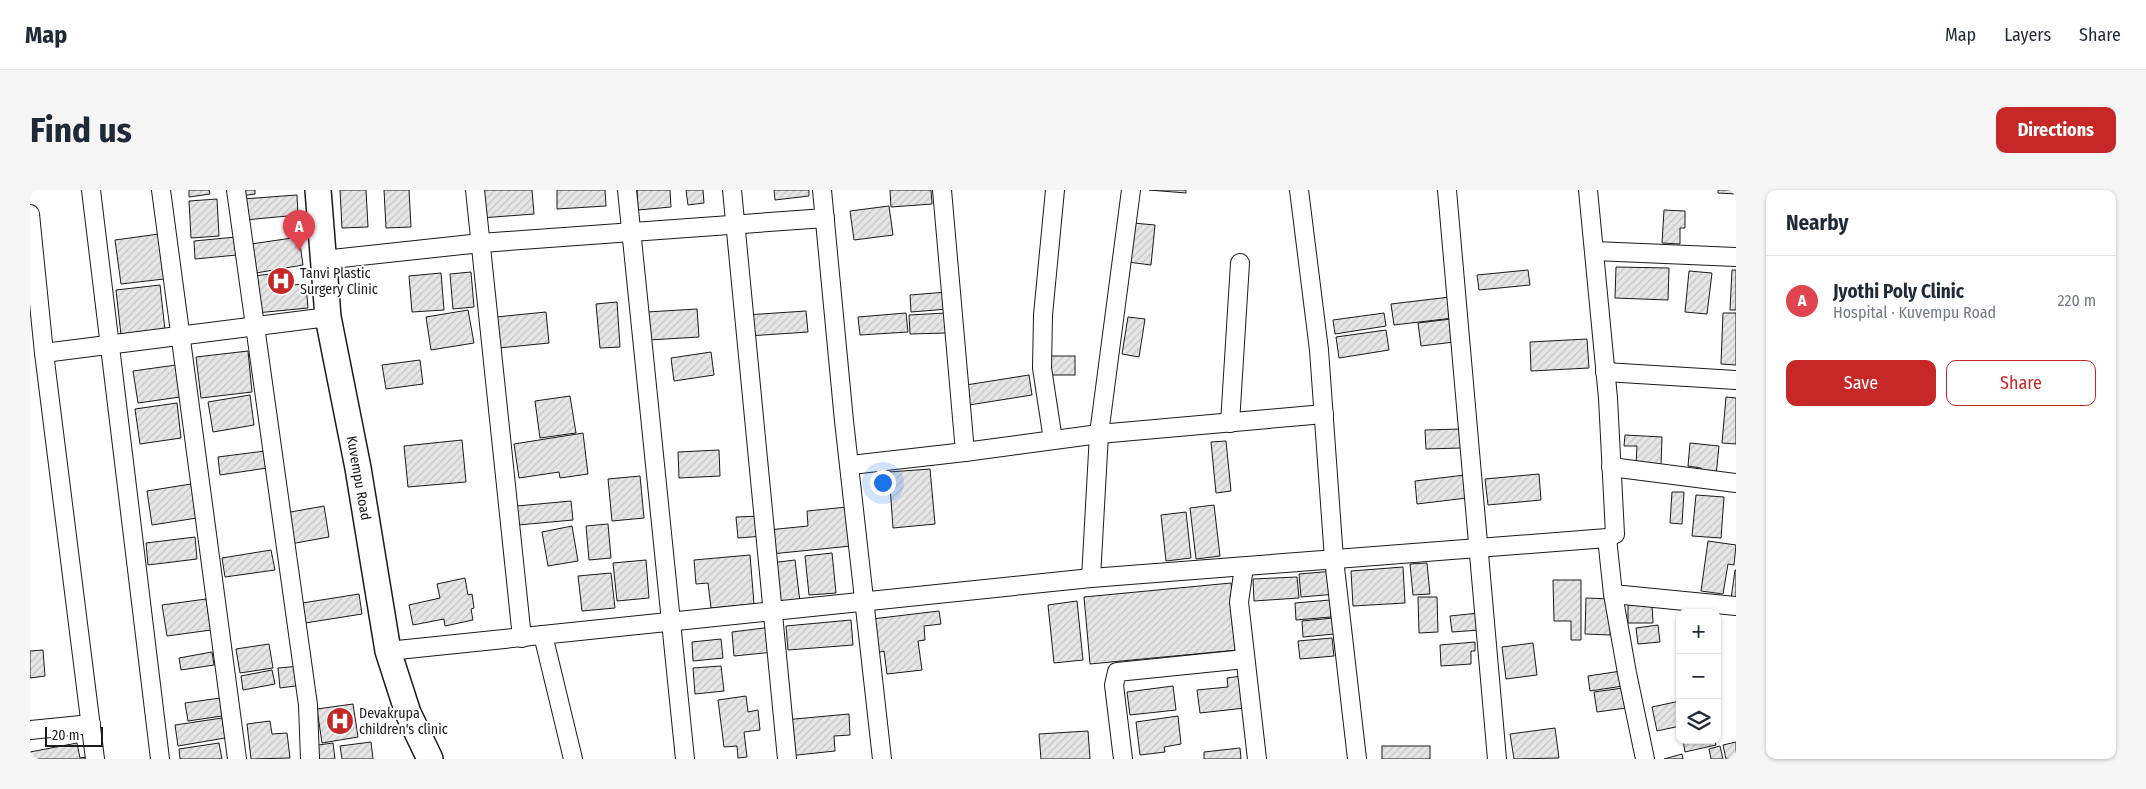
<!DOCTYPE html>
<html lang="en">
<head>
<meta charset="utf-8">
<style>
	body { margin:0; font-family:"Fira Sans Condensed",sans-serif; background:#f6f6f7; color:#1f2937 }
	.controls { position:absolute; right:15px; bottom:15px; display:grid; overflow:hidden; border-radius:10px; box-shadow:0 1px 4px #0004 }
	.controls button { width:45px; height:45px; display:grid; place-items:center; padding:0; border:0; border-bottom:1px solid #e0e1e3; background:#fff; color:#1f2937; font:25px sans-serif }
	.scale { position:absolute; left:15px; bottom:12px; width:58px; box-sizing:border-box; padding-left:5px; border:2px solid #1a1a1a; border-top:0; font-size:14px; line-height:18px; white-space:nowrap; color:#1a1a1a; -webkit-text-stroke:4px #fff; paint-order:stroke }
	.you { position:absolute; left:852px; top:292px; width:18px; height:18px; margin:-12px; border:4px solid #fff; border-radius:50%; background:#1a73e8; box-shadow:0 0 0 8px #1a73e833 }
	.badge { display:grid; place-items:center; width:32px; height:32px; border-radius:50%; background:#c62828; color:#fff; font-size:16px; font-weight:700 }
	.pin { position:absolute; translate:-50% -41px; filter:drop-shadow(0 1px 2px #0008) }
	.pin::after { content:''; position:absolute; top:26px; width:18px; height:15px; background:inherit; clip-path:polygon(0 0,100% 0,50% 100%) }
	.list { margin:0; padding:0; list-style:none }
	h2 { display:flex; justify-content:space-between; align-items:center; height:65px; margin:0; padding:0 20px; font-size:21px }
	h2 small { font-size:16px; font-weight:400; color:#747a83 }
	.list li { display:grid; grid-template-columns:32px 1fr auto; gap:15px; align-items:center; box-sizing:border-box; height:90px; padding:0 20px; border-top:1px solid #e0e1e3 }
	.list b { display:block; font-size:19px; white-space:nowrap }
	.list p { margin:0; font-size:16px; white-space:nowrap; color:#747a83 }
	.list em { font-size:16px; font-style:normal; color:#747a83 }
	.actions { display:flex; gap:10px; padding:15px 20px }
	.actions a { flex:1; padding:11px 0; border:1px solid #c62828; border-radius:10px; text-align:center; font-size:18px; color:#c62828 }
	.actions .main { background:#c62828; color:#fff }
	.icon { flex:none; width:28px; height:28px; fill:none; stroke:currentColor; stroke-width:2; stroke-linecap:round; stroke-linejoin:round }
	.map { position:relative; flex:none; width:1706px; height:569px; overflow:hidden; border-radius:10px }
	header { display:flex; align-items:center; gap:30px; box-sizing:border-box; height:70px; padding:0 25px; background:#fff; border-bottom:1px solid #e0e1e3 }
	header strong { font-size:24px }
	nav { display:flex; gap:28px; margin-inline-start:auto; font-size:18px }
	.intro { display:flex; align-items:center; justify-content:space-between; box-sizing:border-box; height:120px; padding:0 30px }
	h1 { margin:0; font-size:35px }
	.button { padding:12px 22px; border-radius:10px; background:#c62828; color:#fff; font-size:18px; font-weight:700 }
	main { display:flex; gap:30px; padding:0 30px }
	aside { flex:1; background:#fff; border-radius:10px; box-shadow:0 1px 4px #0004 }
	.map>svg:first-child { display:block }
	.building { fill:url(#building-hatch); stroke:#1a1a1a }
	.lines { fill:none; stroke-linecap:round; stroke-linejoin:round }
	.minor-casing { stroke:#1a1a1a; stroke-width:20 }
	.secondary-casing { stroke:#1a1a1a; stroke-width:28 }
	.minor { stroke:#fff; stroke-width:18 }
	.secondary { stroke:#fff; stroke-width:25 }
	.labels { text-anchor:middle; stroke-width:4; stroke-linejoin:round; paint-order:stroke }
	.poi-label { font-size:14px; fill:#1a1a1a; stroke:#fff; text-anchor:start }
	.street-label { font-size:14px; fill:#1a1a1a; stroke:#fff }
</style>
</head>
<body>
<header>
<strong>Map</strong>
<nav><a>Map</a><a>Layers</a><a>Share</a></nav>
</header>
<div class="intro"><h1>Find us</h1><a class="button">Directions</a></div>
<main>
<div class="map">
<svg width="1706" height="569" viewBox="0 0 1706 569">
	<defs>
		<pattern id="building-hatch" width="6" height="6" patternUnits="userSpaceOnUse" patternTransform="scale(1.25)"><rect width="6" height="6" fill="#e6e6e6"/><path d="M-1 1l2-2M0 6l6-6M5 7l2-2" fill="none" stroke="#c5c5c5"/></pattern>
	</defs>
	<rect width="100%" height="100%" fill="#fff"/>
	<g class="building">
		<polygon points="159,0 179,0 180,4 159,7"/>
		<polygon points="210,0 225,0 225,4 211,6"/>
		<polygon points="310,0 336,0 338,37 312,38"/>
		<polygon points="354,0 379,0 381,37 356,38"/>
		<polygon points="449,0 502,0 504,24 451,28"/>
		<polygon points="527,0 575,0 576,16 527,19"/>
		<polygon points="607,0 640,0 641,17 608,20"/>
		<polygon points="656,0 673,0 674,13 658,15"/>
		<polygon points="744,0 779,0 779,6 745,10"/>
		<polygon points="860,0 901,0 902,14 861,17"/>
		<polygon points="1119,0 1156,0 1156,3"/>
		<polygon points="1688,0 1706,0 1706,4 1688,3"/>
		<polygon points="267,5 268,25 215,30 213,9"/>
		<polygon points="187,9 189,46 161,48 159,11"/>
		<polygon points="859,16 863,45 824,50 820,21"/>
		<polygon points="1634,20 1655,21 1655,38 1650,38 1650,54 1632,53"/>
		<polygon points="1103,33 1125,35 1121,75 1098,72"/>
		<polygon points="129,44 134,89 91,94 85,50"/>
		<polygon points="206,47 207,65 165,69 164,51"/>
		<polygon points="269,47 273,75 226,83 221,54"/>
		<polygon points="1586,77 1639,78 1638,110 1585,108"/>
		<polygon points="1498,80 1500,95 1449,100 1447,85"/>
		<polygon points="1702,80 1706,80 1706,120 1700,120"/>
		<polygon points="1659,81 1682,83 1677,124 1655,122"/>
		<polygon points="262,82 263,95 276,94 278,118 226,123 222,86"/>
		<polygon points="441,82 444,117 423,119 420,84"/>
		<polygon points="411,83 414,120 382,122 379,86"/>
		<polygon points="130,95 135,140 91,145 86,100"/>
		<polygon points="917,102 918,119 881,122 880,105"/>
		<polygon points="1420,107 1423,128 1364,135 1361,114"/>
		<polygon points="587,112 590,157 570,158 566,114"/>
		<polygon points="667,119 669,147 619,150 617,122"/>
		<polygon points="438,120 444,153 401,160 396,127"/>
		<polygon points="776,121 778,142 718,146 716,125"/>
		<polygon points="516,122 519,153 469,158 466,127"/>
		<polygon points="876,123 878,142 830,145 828,127"/>
		<polygon points="916,123 917,143 880,144 879,125"/>
		<polygon points="1354,123 1356,136 1305,144 1303,130"/>
		<polygon points="1693,123 1706,123 1706,175 1691,174"/>
		<polygon points="1098,127 1115,129 1109,167 1092,164"/>
		<polygon points="1421,129 1424,152 1391,156 1388,133"/>
		<polygon points="1356,140 1359,160 1309,168 1306,147"/>
		<polygon points="1557,149 1559,178 1501,181 1500,152"/>
		<polygon points="218,161 222,202 171,208 166,167"/>
		<polygon points="681,162 684,185 644,191 641,168"/>
		<rect x="1021" y="166" width="24" height="19"/>
		<polygon points="390,170 393,194 356,199 352,175"/>
		<polygon points="146,175 150,207 108,213 103,181"/>
		<polygon points="999,185 1002,205 939,215 936,195"/>
		<polygon points="220,205 224,235 183,242 178,212"/>
		<polygon points="540,206 546,243 510,248 505,211"/>
		<polygon points="1696,207 1706,208 1706,254 1692,253"/>
		<polygon points="147,213 151,248 110,254 105,219"/>
		<polygon points="1431,239 1431,258 1396,259 1395,240"/>
		<polygon points="553,243 558,284 530,288 529,282 489,288 484,254"/>
		<polygon points="1595,245 1632,247 1631,275 1606,274 1607,256 1594,256"/>
		<polygon points="432,250 436,292 378,297 374,256"/>
		<polygon points="1196,251 1201,301 1186,303 1181,252"/>
		<polygon points="1660,253 1689,256 1686,286 1671,284 1671,278 1658,276"/>
		<polygon points="689,260 690,286 649,288 648,262"/>
		<polygon points="235,261 237,278 190,285 188,267"/>
		<polygon points="900,279 905,334 863,338 859,282"/>
		<polygon points="1509,284 1511,310 1458,315 1455,289"/>
		<polygon points="1435,285 1437,308 1387,314 1385,291"/>
		<polygon points="610,286 614,328 582,331 578,289"/>
		<polygon points="161,294 167,328 122,335 117,301"/>
		<polygon points="1642,302 1654,302 1652,334 1640,333"/>
		<polygon points="1666,305 1694,307 1691,348 1662,346"/>
		<polygon points="541,311 543,330 488,335 487,316"/>
		<polygon points="1184,315 1190,366 1166,369 1160,318"/>
		<polygon points="294,316 299,347 260,354 255,323"/>
		<polygon points="817,317 821,356 741,364 738,340 778,336 777,321"/>
		<polygon points="1156,322 1161,368 1136,371 1131,325"/>
		<polygon points="731,326 733,346 708,348 706,327"/>
		<polygon points="578,334 581,368 559,370 556,336"/>
		<polygon points="542,336 548,371 518,376 512,342"/>
		<polygon points="165,347 167,369 118,375 116,353"/>
		<polygon points="1678,351 1706,355 1704,375 1698,374 1693,404 1671,401"/>
		<polygon points="241,360 245,380 195,387 192,368"/>
		<polygon points="802,363 806,403 779,405 775,366"/>
		<polygon points="720,365 724,414 681,418 678,393 666,394 664,370"/>
		<polygon points="616,370 619,408 587,411 583,373"/>
		<polygon points="765,370 770,412 745,415 740,373"/>
		<polygon points="1397,373 1400,404 1383,405 1380,374"/>
		<polygon points="1373,377 1375,413 1323,416 1321,381"/>
		<polygon points="1705,380 1706,380 1706,409 1701,409"/>
		<polygon points="1304,381 1306,404 1271,407 1269,384"/>
		<polygon points="581,383 585,418 552,421 548,386"/>
		<polygon points="1267,387 1269,408 1224,411 1223,389"/>
		<polygon points="435,388 438,405 442,404 444,418 441,419 443,430 415,436 414,429 383,435 379,415 410,408 407,394"/>
		<polygon points="1523,390 1551,390 1551,450 1541,450 1541,431 1524,431"/>
		<polygon points="1201,393 1207,460 1060,474 1054,407"/>
		<polygon points="329,404 332,424 269,434 266,414"/>
		<polygon points="1388,407 1407,407 1408,442 1389,443"/>
		<polygon points="1556,408 1582,409 1580,445 1555,444"/>
		<polygon points="176,409 181,440 137,446 132,415"/>
		<polygon points="1300,410 1301,427 1266,430 1265,413"/>
		<polygon points="1047,411 1053,470 1024,473 1018,415"/>
		<polygon points="1622,414 1623,433 1598,433 1598,415"/>
		<polygon points="909,421 911,434 894,436 895,450 888,451 892,480 857,484 854,461 846,463 842,429"/>
		<polygon points="1449,423 1450,440 1422,442 1420,426"/>
		<polygon points="1303,428 1304,444 1273,447 1272,431"/>
		<polygon points="821,430 823,455 758,460 756,436"/>
		<polygon points="1628,435 1630,452 1608,454 1606,438"/>
		<polygon points="742,437 744,462 704,466 702,442"/>
		<polygon points="1302,448 1304,466 1270,469 1268,451"/>
		<polygon points="691,449 693,468 663,471 662,452"/>
		<polygon points="1445,452 1445,461 1441,461 1441,474 1411,476 1410,455"/>
		<polygon points="1503,453 1507,485 1476,489 1472,457"/>
		<polygon points="239,454 243,478 210,483 206,459"/>
		<polygon points="13,460 15,486 0,488 0,461"/>
		<polygon points="182,462 184,475 151,480 149,468"/>
		<polygon points="271,476 273,495 250,498 248,478"/>
		<polygon points="691,476 694,501 665,504 663,478"/>
		<polygon points="242,480 245,494 213,500 211,486"/>
		<polygon points="1591,481 1593,496 1560,501 1558,486"/>
		<polygon points="1211,486 1215,518 1170,523 1167,500 1198,497 1197,488"/>
		<polygon points="1143,496 1146,520 1100,525 1097,502"/>
		<polygon points="1593,498 1596,518 1567,522 1564,502"/>
		<polygon points="716,506 718,522 728,520 730,540 714,542 717,567 708,568 707,556 694,557 688,510"/>
		<polygon points="190,508 192,526 158,531 155,513"/>
		<polygon points="1650,511 1650,536 1627,541 1622,517"/>
		<polygon points="323,514 328,547 292,553 287,519"/>
		<polygon points="819,524 820,545 804,546 805,561 758,566 754,530"/>
		<polygon points="1148,526 1151,554 1134,557 1135,562 1110,565 1106,532"/>
		<polygon points="192,528 195,548 148,556 145,535"/>
		<polygon points="240,531 242,544 257,543 260,568 221,569 217,534"/>
		<polygon points="1525,538 1529,568 1484,569 1480,544"/>
		<polygon points="1058,541 1060,569 1011,569 1009,544"/>
		<polygon points="1653,550 1685,550 1686,555 1655,562"/>
		<polygon points="341,552 343,569 312,569 310,556"/>
		<polygon points="1706,552 1706,569 1696,569 1693,555"/>
		<polygon points="47,553 50,568 57,567 57,569 0,569 0,562"/>
		<polygon points="189,553 192,569 150,569 149,559"/>
		<polygon points="303,553 305,569 283,569 281,556"/>
		<rect x="1352" y="556" width="48" height="13"/>
		<polygon points="1690,556 1693,569 1681,569 1679,559"/>
		<polygon points="1210,558 1211,569 1174,569 1174,562"/>
		<polygon points="1652,564 1653,569 1634,569"/>
	</g>
	<g class="lines">
		<g class="minor-casing">
			<g id="minor">
				<polyline points="61,0 130,569"/>
				<polyline points="131,0 207,569"/>
				<polyline points="206,0 278,515 280,569"/>
				<polyline points="445,0 492,448"/>
				<polyline points="597,0 655,569"/>
				<polyline points="702,0 757,569"/>
				<polyline points="792,0 814,231 852,569"/>
				<polyline points="1269,0 1289,160 1304,369 1327,569"/>
				<polyline points="1417,0 1467,569"/>
				<polyline points="0,24 14,163 65,569"/>
				<polyline points="1564,61 1706,67"/>
				<polyline points="293,70 451,53 795,28"/>
				<polyline points="14,163 298,127"/>
				<polyline points="1575,182 1706,190"/>
				<polyline points="1200,233 1210,73"/>
				<polyline points="1023,250 1012,178 1013,125 1025,0"/>
				<polyline points="935,262 1069,244 1294,224"/>
				<polyline points="821,275 935,262 912,0"/>
				<polyline points="1581,277 1706,293"/>
				<polyline points="1577,348 1583,404 1706,416"/>
				<polyline points="1214,377 1209,412 1227,569"/>
				<polyline points="1061,388 1069,244 1101,0"/>
				<polyline points="1583,404 1597,483 1615,569"/>
				<polyline points="513,445 543,569"/>
				<polyline points="358,461 1061,388 1577,348 1585,344 1578,208 1558,0"/>
				<polyline points="0,540 61,534"/>
				<polyline points="1093,569 1084,495 1087,482 1215,469"/>
			</g>
		</g>
		<g class="secondary-casing">
			<polyline id="secondary" points="288,0 298,127 328,278 358,461 378,523 400,569"/>
		</g>
		<use href="#minor" class="minor"/>
		<use href="#secondary" class="secondary"/>
	</g>
	<defs>
		<g id="hospital-disc" transform="scale(1.4375)"><circle r="9.5" fill="#c62828" stroke="#fff"/><path d="M-5-5h3v3.5h4V-5h3V5h-3V1.5h-4V5h-3Z" fill="#fff"/></g>
	</defs>
	<g fill-rule="evenodd">
		<use href="#hospital-disc" x="251" y="91"/>
		<use href="#hospital-disc" x="310" y="531"/>
	</g>
	<g class="labels">
		<g class="poi-label">
			<text x="270" y="88">Tanvi Plastic<tspan x="270" dy="16">Surgery Clinic</tspan></text>
			<text x="329" y="528">Devakrupa<tspan x="329" dy="16">children's clinic</tspan></text>
		</g>
		<g class="street-label">
			<text transform="translate(329 288) rotate(80)" y="5">Kuvempu Road</text>
		</g>
	</g>
</svg>
<div class="controls">
<button>+</button>
<button>−</button>
<button><svg class="icon" aria-label="layers" viewBox="0 0 24 24"><path d="M12 4l9 5-9 5-9-5zM3 14l9 5 9-5"/></svg></button>
</div>
<div class="scale">20 m</div>
<div class="you"></div>
<div class="pin badge" style="left:269px;top:61px;background:#e0444e">A</div>
</div>
<aside>
<h2>Nearby<small></small></h2>
<ul class="list">
<li><span class="badge" style="background:#e0444e">A</span><div><b>Jyothi Poly Clinic</b><p>Hospital · Kuvempu Road</p></div><em>220 m</em></li>
</ul>
<div class="actions"><a class="main">Save</a><a>Share</a></div>
</aside>
</main>
</body>
</html>
